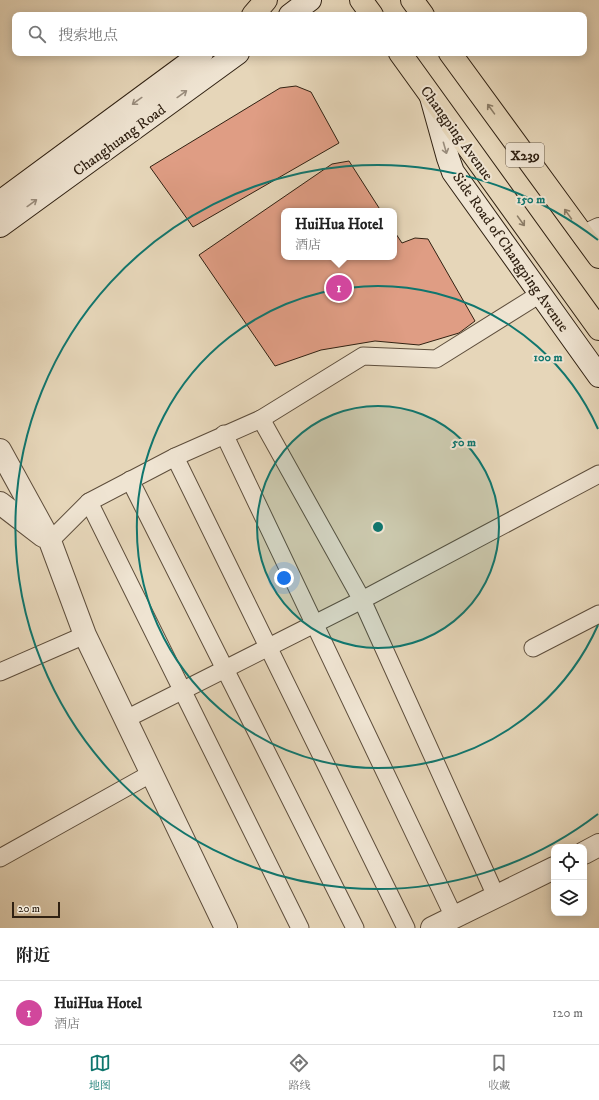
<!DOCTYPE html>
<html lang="zh">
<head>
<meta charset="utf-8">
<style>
	body { margin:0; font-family:"IM FELL DW Pica","Noto Serif SC",serif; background:#f6f6f6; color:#222 }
	.controls { position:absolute; right:12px; bottom:12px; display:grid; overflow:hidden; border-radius:8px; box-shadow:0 2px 10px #0003 }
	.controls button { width:36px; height:36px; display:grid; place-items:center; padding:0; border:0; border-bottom:1px solid #e0e0e0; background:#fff; color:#222; font:20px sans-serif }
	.scale { position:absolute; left:12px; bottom:10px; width:48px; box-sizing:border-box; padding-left:4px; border:2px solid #302112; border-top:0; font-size:11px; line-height:14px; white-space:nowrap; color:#302112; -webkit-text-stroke:3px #efe4d2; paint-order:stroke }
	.you { position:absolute; left:284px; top:578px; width:14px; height:14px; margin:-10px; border:3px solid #fff; border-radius:50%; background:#1a73e8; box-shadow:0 0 0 6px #1a73e833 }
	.badge { display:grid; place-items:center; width:26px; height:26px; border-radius:50%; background:#0f766e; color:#fff; font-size:13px; font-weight:700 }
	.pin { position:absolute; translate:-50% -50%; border:2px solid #fff; box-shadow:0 1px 4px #0006 }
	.popup { position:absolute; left:281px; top:208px; width:116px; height:52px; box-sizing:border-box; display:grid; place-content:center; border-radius:8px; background:#fff; filter:drop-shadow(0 1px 3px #0005); font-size:13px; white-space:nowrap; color:#767676 }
	.popup b { font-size:15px; color:#222 }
	.popup::after { content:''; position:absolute; left:50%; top:100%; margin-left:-8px; border:8px solid transparent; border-top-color:#fff }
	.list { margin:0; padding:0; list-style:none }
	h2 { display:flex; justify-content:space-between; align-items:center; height:52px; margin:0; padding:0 16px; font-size:17px }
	h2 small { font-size:13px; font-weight:400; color:#767676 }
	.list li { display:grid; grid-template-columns:26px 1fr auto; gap:12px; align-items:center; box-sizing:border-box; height:64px; padding:0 16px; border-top:1px solid #e0e0e0 }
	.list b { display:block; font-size:15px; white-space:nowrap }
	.list p { margin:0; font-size:13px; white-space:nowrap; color:#767676 }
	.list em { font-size:13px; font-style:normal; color:#767676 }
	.icon { flex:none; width:22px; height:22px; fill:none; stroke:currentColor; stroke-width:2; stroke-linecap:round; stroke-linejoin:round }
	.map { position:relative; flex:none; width:599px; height:928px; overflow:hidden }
	.search { position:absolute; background:#fff; box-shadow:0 2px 10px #0003; left:12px; right:12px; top:12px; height:44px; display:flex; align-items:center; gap:10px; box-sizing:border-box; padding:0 14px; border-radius:8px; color:#767676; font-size:15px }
	.sheet { height:116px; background:#fff }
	nav { display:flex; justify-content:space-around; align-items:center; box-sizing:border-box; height:56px; border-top:1px solid #e0e0e0; background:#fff; font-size:11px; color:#767676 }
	nav a { display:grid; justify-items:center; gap:2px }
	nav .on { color:#0f766e }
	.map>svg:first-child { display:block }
	.building { fill:#df9d84; stroke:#302112 }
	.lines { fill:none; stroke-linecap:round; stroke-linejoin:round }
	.minor-casing { stroke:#5e4e3c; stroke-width:19 }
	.tertiary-casing { stroke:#5e4e3c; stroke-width:24 }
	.secondary-casing { stroke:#302112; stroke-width:24 }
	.primary-casing { stroke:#302112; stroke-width:24 }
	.minor { stroke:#efe4d2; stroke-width:17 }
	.tertiary { stroke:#efe4d2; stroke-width:22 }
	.secondary { stroke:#efe4d2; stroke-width:22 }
	.primary { stroke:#e6d6b9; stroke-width:22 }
	.oneway { stroke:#998c7c }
	.oneway2 { stroke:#8b7c66 }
	.ring { fill:none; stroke:#0f766e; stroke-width:2 }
	.labels { text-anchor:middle; stroke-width:4; stroke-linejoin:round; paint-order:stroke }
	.shield { fill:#efe4d2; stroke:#695c4c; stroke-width:1 }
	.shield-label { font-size:14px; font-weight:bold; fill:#302112 }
	.street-label { font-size:15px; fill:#302112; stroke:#efe4d2 }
	.centre { fill:#0f766e; stroke:#efe4d2; stroke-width:2 }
	.ring-label { font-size:12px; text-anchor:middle; font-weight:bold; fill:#0f766e; stroke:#efe4d2; stroke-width:4; stroke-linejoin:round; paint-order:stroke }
</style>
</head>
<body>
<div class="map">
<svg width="599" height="928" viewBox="0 0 599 928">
	<rect width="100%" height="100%" fill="#e6d6b9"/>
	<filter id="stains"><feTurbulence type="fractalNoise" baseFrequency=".005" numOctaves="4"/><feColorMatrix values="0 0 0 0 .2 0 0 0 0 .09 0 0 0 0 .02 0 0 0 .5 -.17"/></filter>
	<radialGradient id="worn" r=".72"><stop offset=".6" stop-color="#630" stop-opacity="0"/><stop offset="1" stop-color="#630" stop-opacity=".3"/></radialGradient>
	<g class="building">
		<polygon points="296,86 311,92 339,143 193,227 150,167 280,88"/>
		<polygon points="349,161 381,211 284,211 284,257 394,257 394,231 402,243 415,238 428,239 475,321 459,333 419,345 375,341 321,350 275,366 199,255 332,164"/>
	</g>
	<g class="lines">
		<g class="minor-casing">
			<g id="minor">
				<polyline points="261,419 362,600 496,896"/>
				<polyline points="224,434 454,917"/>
				<polyline points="175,457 406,928"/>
				<polyline points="130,480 355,928"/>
				<polyline points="89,502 300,928"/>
				<polyline points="50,541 89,502 175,457 261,419 363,356 436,359 540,294"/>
				<polyline points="533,648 599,614"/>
				<polyline points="0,672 85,635"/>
				<polyline points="126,719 362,600 599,474"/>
				<polyline points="0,858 152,773"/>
			</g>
		</g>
		<g class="tertiary-casing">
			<g id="tertiary">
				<polyline points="584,236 599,229"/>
				<polyline points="0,450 50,541 85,635 226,928"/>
				<polyline points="0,503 43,536"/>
				<polyline points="584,853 599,845"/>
				<polyline points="432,928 554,868"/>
			</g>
		</g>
		<g class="secondary-casing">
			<g id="secondary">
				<polyline points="290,15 310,0"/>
				<polyline points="431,97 448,158 453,172 599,376"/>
				<polyline points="0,202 202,53"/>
				<polyline points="0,226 238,53"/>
			</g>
		</g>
		<g class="primary-casing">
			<g id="primary">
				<polyline points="361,0 372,15"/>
				<polyline points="412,0 423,15"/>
				<polyline points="253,15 266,0"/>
				<polyline points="400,53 599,329"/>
				<polyline points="450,53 599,257"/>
			</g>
		</g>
		<use href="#minor" class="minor"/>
		<use href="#tertiary" class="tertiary"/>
		<use href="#secondary" class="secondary"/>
		<use href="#primary" class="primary"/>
	</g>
	<defs><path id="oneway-shaft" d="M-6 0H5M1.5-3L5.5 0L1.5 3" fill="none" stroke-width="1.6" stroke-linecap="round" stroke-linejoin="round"/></defs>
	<g class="oneway">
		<use href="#oneway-shaft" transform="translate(182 94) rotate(-36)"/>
		<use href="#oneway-shaft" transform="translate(137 101) rotate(144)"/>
		<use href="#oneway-shaft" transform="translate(445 148) rotate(74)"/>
		<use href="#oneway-shaft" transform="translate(32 203) rotate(-36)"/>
	</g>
	<g class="oneway2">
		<use href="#oneway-shaft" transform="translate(491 109) rotate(-126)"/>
		<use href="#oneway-shaft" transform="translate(568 214) rotate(-126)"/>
		<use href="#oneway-shaft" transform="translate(521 221) rotate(54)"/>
	</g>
	<circle cx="378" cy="527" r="121" fill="#0f766e" fill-opacity=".12"/>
	<g class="ring">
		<circle cx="378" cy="527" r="121"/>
		<path d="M598 625A241 241 0 1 1 598 429"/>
		<path d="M598 814A362 362 0 1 1 598 240"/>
	</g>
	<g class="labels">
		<rect class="shield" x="506" y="143" width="38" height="24" rx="3"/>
		<g class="shield-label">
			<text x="525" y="160">X239</text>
		</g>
		<g class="street-label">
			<text transform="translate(457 133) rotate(54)" y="5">Changping Avenue</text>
			<text transform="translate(119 140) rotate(-36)" y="5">Changhuang Road</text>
			<text transform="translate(511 252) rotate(55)" y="5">Side Road of Changping Avenue</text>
		</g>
	</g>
	<circle cx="378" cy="527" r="6" class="centre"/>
	<g class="ring-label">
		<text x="531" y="203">150 m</text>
		<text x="548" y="361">100 m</text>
		<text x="464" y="446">50 m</text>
	</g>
	<rect width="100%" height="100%" filter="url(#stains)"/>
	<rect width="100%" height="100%" fill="url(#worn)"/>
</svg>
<div class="controls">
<button><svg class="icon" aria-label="locate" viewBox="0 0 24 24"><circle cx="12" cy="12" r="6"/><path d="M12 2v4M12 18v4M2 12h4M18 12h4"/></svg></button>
<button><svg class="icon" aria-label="layers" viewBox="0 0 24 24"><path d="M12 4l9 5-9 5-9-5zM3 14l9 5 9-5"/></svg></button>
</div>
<div class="scale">20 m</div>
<div class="you"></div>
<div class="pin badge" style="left:339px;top:288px;background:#d1479c">1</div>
<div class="popup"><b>HuiHua Hotel</b>酒店</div>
<div class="search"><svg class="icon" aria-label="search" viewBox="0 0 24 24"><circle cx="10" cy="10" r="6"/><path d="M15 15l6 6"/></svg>搜索地点</div>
</div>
<section class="sheet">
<h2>附近<small></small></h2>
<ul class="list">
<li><span class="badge" style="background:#d1479c">1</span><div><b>HuiHua Hotel</b><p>酒店</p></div><em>120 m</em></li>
</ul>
</section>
<nav>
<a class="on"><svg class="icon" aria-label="map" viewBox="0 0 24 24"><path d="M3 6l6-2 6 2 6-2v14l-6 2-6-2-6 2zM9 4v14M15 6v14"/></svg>地图</a>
<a><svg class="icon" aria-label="directions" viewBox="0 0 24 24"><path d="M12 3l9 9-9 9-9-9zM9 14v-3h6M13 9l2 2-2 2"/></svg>路线</a>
<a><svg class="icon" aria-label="saved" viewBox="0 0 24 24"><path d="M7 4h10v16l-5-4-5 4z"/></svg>收藏</a>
</nav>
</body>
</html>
